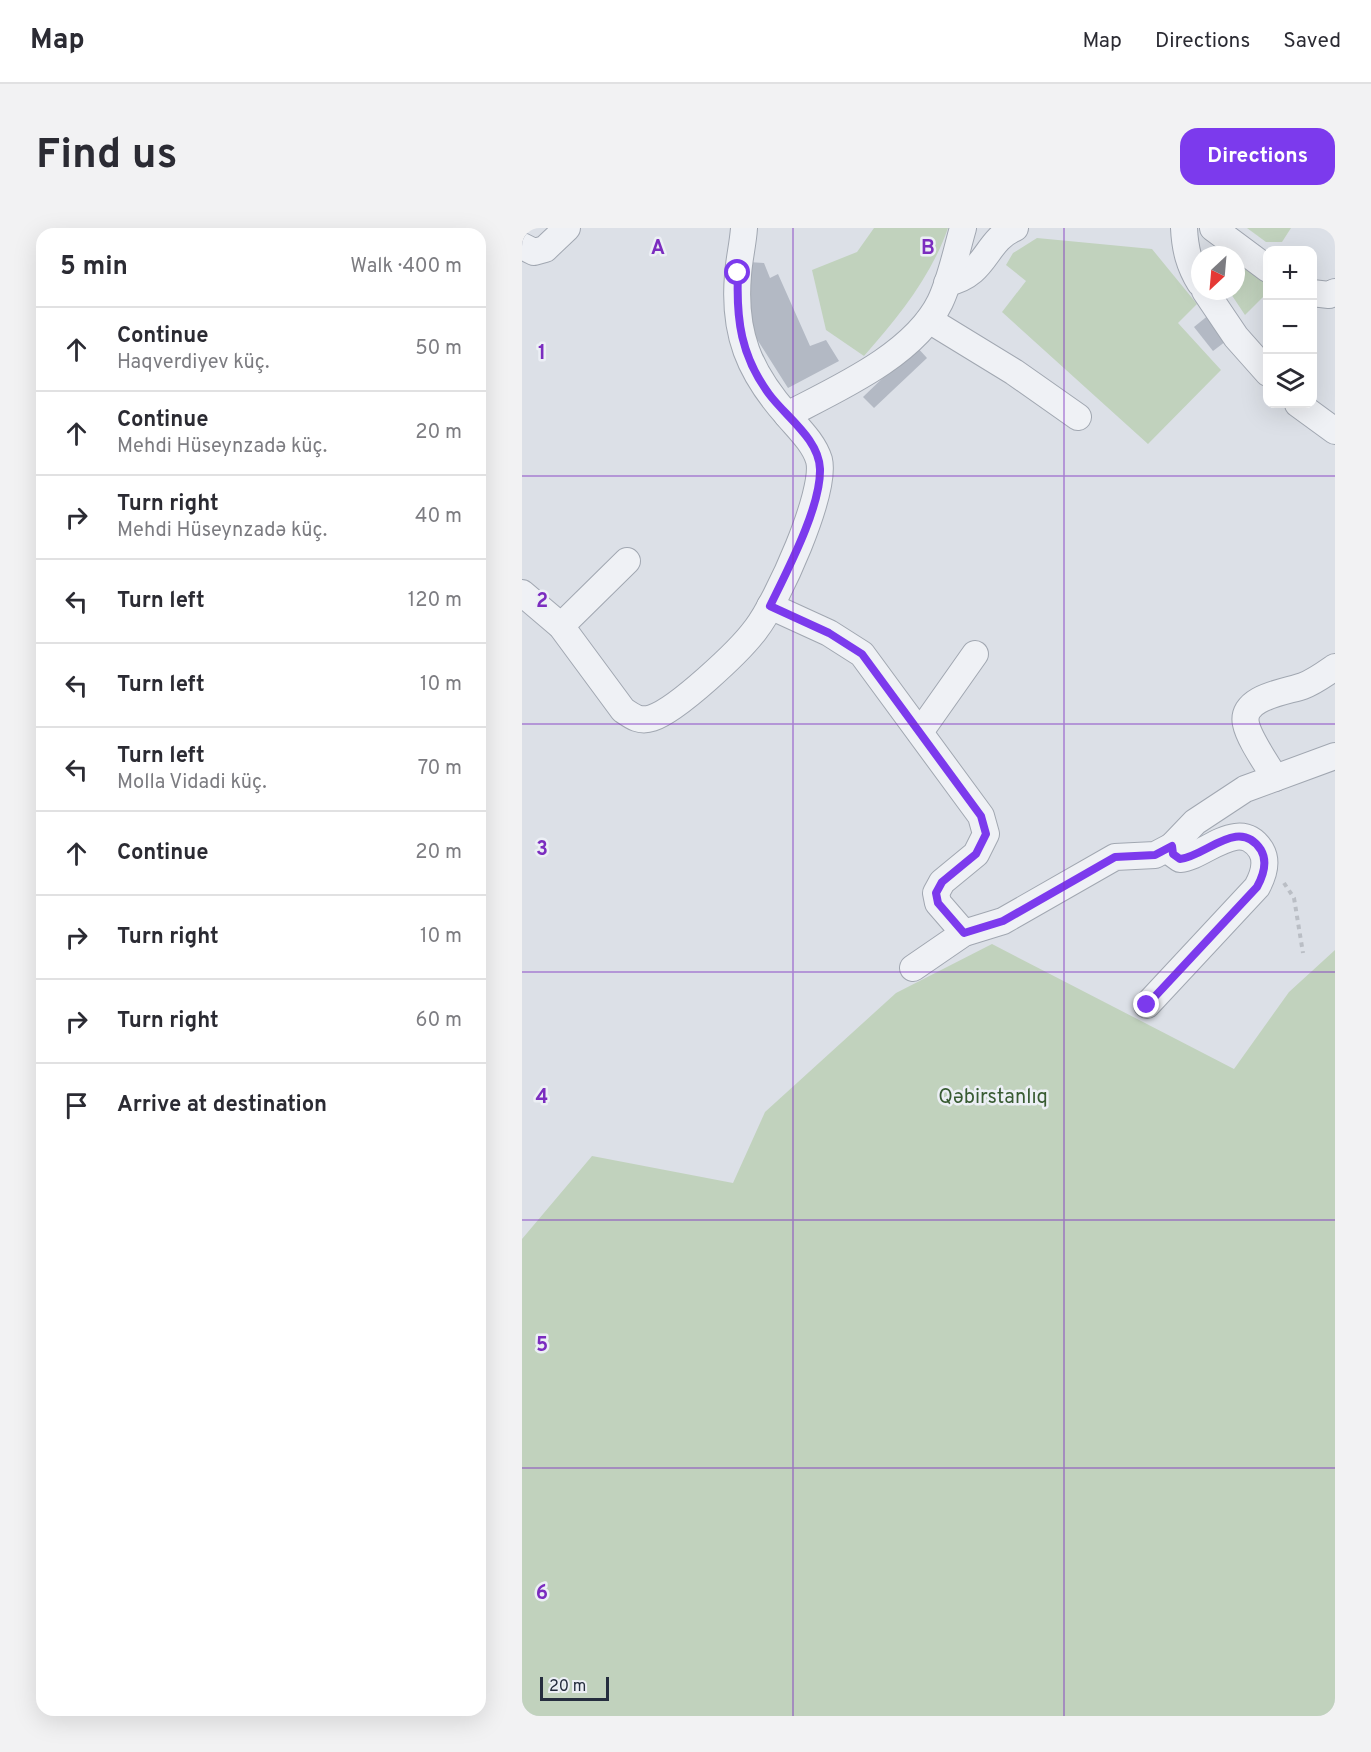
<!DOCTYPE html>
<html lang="en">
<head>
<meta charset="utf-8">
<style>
	body { margin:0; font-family:Overpass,sans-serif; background:#f2f2f3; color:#2b2b33 }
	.controls { position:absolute; right:18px; top:18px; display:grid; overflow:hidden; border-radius:12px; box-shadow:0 6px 24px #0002 }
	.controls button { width:54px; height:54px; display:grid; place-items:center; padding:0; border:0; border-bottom:2px solid #e1e1e2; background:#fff; color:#2b2b33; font:30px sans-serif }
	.compass { position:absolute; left:669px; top:18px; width:54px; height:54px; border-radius:50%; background:#fff; box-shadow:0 6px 24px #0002; rotate:206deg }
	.scale { position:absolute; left:18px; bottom:15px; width:69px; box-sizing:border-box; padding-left:6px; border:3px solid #252d3e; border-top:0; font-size:16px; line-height:21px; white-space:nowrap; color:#252d3e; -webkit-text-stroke:4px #eceff5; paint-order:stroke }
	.stop { position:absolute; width:18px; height:18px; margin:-14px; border:4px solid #7c3aed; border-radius:50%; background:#fff }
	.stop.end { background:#7c3aed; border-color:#fff; box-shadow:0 2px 6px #0008 }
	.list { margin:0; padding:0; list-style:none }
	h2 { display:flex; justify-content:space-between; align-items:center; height:78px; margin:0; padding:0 24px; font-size:26px }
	h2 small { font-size:20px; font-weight:400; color:#7c7c81 }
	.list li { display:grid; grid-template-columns:39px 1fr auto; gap:18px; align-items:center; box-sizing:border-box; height:84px; padding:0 24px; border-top:2px solid #e1e1e2 }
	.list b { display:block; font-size:22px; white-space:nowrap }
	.list p { margin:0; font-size:20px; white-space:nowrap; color:#7c7c81 }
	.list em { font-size:20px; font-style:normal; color:#7c7c81 }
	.icon { flex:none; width:33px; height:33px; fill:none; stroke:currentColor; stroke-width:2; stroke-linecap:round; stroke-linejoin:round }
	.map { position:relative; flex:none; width:813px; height:1488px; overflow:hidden; border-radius:18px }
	header { display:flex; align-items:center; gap:36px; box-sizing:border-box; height:84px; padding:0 30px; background:#fff; border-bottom:2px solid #e1e1e2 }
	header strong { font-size:28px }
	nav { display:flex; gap:33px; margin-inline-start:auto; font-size:21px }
	.intro { display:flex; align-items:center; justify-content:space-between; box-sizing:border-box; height:144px; padding:0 36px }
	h1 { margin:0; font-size:42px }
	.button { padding:15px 27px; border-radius:18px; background:#7c3aed; color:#fff; font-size:21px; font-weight:700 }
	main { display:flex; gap:36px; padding:0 36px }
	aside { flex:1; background:#fff; border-radius:18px; box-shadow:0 6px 24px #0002 }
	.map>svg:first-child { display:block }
	.green { fill:#c1d2bd }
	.building { fill:#b3b9c4 }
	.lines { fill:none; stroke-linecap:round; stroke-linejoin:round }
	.minor-casing { stroke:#a1a7b1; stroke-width:28 }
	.path { stroke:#babec5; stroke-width:4; stroke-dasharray:4.5 4.5; stroke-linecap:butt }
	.minor { stroke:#eff1f5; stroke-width:26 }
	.route { stroke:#7c3aed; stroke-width:8 }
	.grid { fill:none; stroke:#7b2cbf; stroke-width:1.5; stroke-opacity:0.55 }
	.labels { text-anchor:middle; stroke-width:5; stroke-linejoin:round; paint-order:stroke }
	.park-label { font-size:20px; fill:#385b32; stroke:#eceff5 }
	.grid-label { font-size:20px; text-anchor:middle; font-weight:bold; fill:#7b2cbf; stroke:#eceff5; stroke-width:5; stroke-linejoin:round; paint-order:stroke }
</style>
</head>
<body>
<header>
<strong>Map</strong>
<nav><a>Map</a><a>Directions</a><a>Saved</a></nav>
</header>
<div class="intro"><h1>Find us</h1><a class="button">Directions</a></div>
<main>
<aside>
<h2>5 min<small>Walk · 400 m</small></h2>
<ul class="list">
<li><svg class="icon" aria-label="ahead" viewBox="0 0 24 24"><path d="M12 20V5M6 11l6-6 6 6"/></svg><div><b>Continue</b><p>Haqverdiyev küç.</p></div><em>50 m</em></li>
<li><svg class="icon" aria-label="ahead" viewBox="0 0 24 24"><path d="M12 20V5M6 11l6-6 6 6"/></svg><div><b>Continue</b><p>Mehdi Hüseynzadə küç.</p></div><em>20 m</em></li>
<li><svg class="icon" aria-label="right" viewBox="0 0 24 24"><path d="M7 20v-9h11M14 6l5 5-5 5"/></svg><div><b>Turn right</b><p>Mehdi Hüseynzadə küç.</p></div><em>40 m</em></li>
<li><svg class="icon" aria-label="left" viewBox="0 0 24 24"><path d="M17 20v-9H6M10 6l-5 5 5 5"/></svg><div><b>Turn left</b></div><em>120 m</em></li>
<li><svg class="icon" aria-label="left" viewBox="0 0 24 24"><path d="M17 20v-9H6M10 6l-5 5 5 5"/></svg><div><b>Turn left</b></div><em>10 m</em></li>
<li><svg class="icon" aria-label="left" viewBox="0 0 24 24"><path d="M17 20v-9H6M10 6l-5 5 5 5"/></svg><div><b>Turn left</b><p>Molla Vidadi küç.</p></div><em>70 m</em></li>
<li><svg class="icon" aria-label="ahead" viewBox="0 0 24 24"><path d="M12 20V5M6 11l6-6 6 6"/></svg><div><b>Continue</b></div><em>20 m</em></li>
<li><svg class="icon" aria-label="right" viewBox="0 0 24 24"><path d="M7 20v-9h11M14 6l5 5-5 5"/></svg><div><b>Turn right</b></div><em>10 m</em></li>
<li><svg class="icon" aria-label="right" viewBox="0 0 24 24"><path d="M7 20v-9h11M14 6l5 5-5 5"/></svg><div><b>Turn right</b></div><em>60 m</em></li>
<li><svg class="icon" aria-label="arrive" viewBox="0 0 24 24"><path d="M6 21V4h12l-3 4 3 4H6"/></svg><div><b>Arrive at destination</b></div></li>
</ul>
</aside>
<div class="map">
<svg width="813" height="1488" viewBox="0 0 813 1488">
	<rect width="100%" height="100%" fill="#dce0e7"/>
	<g class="green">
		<path d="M352,0H426C409,49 376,89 342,128L304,102L290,42L335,24Z"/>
		<polygon points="725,0 769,0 760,14 744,14"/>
		<polygon points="515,10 630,21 675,76 656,95 699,142 626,216 480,84 504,53 484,37 491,25"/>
		<polygon points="714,35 745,56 745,65 723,87 707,63 714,63"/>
		<polygon points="470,716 712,841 767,764 813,722 813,1488 0,1488 0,1011 70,928 211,955 243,884 374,765"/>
	</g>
	<g class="building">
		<polygon points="226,34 242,35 248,50 256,46 288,118 304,112 317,133 266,160 233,108 226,82"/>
		<polygon points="688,86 708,110 691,123 672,99"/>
		<polygon points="394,118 405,130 352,180 341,169"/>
	</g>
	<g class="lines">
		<g class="minor-casing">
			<g id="minor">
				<path d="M222,0C221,16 217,31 216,47C211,105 227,144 265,187"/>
				<path d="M662,0C663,21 667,37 678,55"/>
				<polyline points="691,0 746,41"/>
				<polyline points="0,18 12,24 23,21 45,0"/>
				<path d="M425,55C466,46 462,13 493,0"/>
				<polyline points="683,63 714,109 746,145"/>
				<polyline points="790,65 807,67 813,64"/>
				<polyline points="407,92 492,144 556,189"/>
				<polyline points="776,176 813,203"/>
				<path d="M0,365L39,398L101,482C111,489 118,494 130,490C155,482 218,423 234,401C255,374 305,264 297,232C292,215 276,200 265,187C315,161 392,127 418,74C429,51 434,24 441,0"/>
				<polyline points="248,378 307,405 340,426 459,588 464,606 454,626 420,654 414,665 416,675 442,705"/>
				<polyline points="39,398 105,333"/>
				<polyline points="398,504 453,426"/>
				<path d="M753,550C745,536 727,511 724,496C718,469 764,464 781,458C792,454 803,446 813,439"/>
				<polyline points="391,740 442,705 481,693 593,629 633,627 650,618 673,594 723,561 813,528"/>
				<path d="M625,777L735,659C741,648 746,634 739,622C717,588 683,629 658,631L651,626L650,618"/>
			</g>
		</g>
		<polyline class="path" points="762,655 772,670 781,725"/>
		<use href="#minor" class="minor"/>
	</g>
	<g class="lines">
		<path class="route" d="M216,45C214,92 219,128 247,166C264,189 297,211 298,241C299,279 265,343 248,378L307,405L340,426L459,588L464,606L454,626L420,654L414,665L416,675L442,705L481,693L593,629L633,627L650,618L651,626L658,631C683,629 717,588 739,622C746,634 741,648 735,659L625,777"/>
	</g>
	<path class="grid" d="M271,0V1488M542,0V1488M0,248H813M0,496H813M0,744H813M0,992H813M0,1240H813"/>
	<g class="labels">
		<g class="park-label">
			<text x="471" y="875">Qəbirstanlıq</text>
		</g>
	</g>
	<g class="grid-label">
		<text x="136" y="26">A</text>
		<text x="406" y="26">B</text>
		<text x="20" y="131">1</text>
		<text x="20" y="379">2</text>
		<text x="20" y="627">3</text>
		<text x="20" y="875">4</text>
		<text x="20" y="1123">5</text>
		<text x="20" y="1371">6</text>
	</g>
</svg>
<div class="controls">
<button>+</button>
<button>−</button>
<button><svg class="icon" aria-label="layers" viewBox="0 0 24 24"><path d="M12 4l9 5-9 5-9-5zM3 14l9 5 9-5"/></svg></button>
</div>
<svg class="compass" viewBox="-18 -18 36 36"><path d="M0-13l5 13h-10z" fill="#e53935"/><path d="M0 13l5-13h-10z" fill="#7c7c81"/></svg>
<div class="scale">20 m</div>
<div class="stop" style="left:216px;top:45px"></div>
<div class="stop end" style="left:625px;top:777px"></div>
</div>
</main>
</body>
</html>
